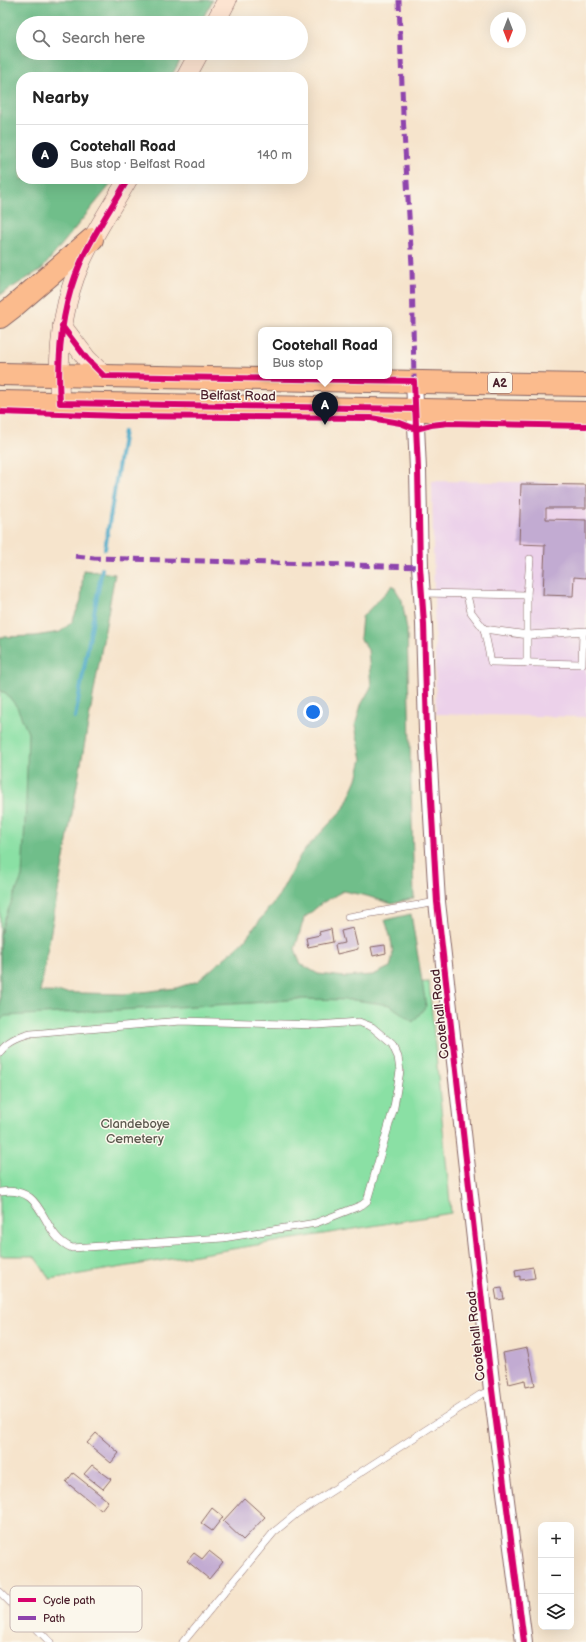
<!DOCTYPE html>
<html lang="en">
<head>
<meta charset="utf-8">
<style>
	body { margin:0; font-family:"Balsamiq Sans",sans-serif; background:#f2f2f2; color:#222 }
	.controls { position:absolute; right:12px; bottom:12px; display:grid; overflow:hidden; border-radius:8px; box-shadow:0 4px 16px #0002 }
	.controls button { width:36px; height:36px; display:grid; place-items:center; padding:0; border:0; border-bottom:1px solid #e0e0e0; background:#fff; color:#222; font:20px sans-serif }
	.compass { position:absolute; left:490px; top:12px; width:36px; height:36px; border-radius:50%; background:#fff; box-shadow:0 4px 16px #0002; rotate:180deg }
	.you { position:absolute; left:313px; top:712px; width:14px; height:14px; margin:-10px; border:3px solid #fff; border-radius:50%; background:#1a73e8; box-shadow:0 0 0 6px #1a73e833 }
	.badge { display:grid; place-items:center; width:26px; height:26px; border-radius:50%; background:#111827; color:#fff; font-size:13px; font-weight:700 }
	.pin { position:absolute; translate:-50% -33px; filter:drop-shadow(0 1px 2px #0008) }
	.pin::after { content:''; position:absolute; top:21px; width:14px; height:12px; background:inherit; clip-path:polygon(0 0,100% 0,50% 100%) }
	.popup { position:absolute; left:258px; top:327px; width:134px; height:52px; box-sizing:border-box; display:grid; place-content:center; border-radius:8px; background:#fff; filter:drop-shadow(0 1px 3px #0005); font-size:13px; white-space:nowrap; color:#767676 }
	.popup b { font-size:15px; color:#222 }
	.popup::after { content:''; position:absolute; left:50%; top:100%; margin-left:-8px; border:8px solid transparent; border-top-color:#fff }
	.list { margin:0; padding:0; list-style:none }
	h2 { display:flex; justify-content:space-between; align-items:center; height:52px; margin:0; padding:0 16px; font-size:17px }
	h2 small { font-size:13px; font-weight:400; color:#767676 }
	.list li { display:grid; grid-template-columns:26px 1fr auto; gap:12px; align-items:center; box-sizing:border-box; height:60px; padding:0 16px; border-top:1px solid #e0e0e0 }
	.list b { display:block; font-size:15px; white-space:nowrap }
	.list p { margin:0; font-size:13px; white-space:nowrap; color:#767676 }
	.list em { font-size:13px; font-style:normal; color:#767676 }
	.icon { flex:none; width:22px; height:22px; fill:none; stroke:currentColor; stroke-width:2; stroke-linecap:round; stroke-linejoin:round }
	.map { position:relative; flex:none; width:586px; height:1642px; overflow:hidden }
	.search { position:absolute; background:#fff; box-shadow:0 4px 16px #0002; left:16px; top:16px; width:292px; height:44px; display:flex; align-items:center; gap:10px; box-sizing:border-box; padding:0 14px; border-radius:22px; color:#767676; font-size:15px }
	.panel { position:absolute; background:#fff; box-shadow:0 4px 16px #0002; left:16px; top:72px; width:292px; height:112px; border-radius:16px }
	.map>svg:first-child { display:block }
	.built { fill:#ecd1ea }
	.green { fill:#8ae0a4; stroke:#6a8068 }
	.forest { fill:#6fbe8a; stroke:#5c6e5a }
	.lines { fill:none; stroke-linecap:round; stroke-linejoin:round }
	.stream { stroke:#48a9c8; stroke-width:4 }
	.building { fill:#c2abd2 }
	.service-casing { stroke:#866463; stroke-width:8 }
	.tertiary-casing { stroke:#866463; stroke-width:18 }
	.secondary-casing { stroke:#866463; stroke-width:20 }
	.trunk-casing { stroke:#866463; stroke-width:24 }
	.service { stroke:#fff; stroke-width:7 }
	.tertiary { stroke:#fff; stroke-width:16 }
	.secondary { stroke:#fde4d1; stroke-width:19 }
	.trunk { stroke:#fbbb8d; stroke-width:22 }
	.quiet { stroke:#8e44ad; stroke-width:5; stroke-dasharray:10 5; stroke-linecap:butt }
	.cycleway-casing { stroke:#fbf7ec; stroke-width:8 }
	.cycleway { stroke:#d6006c; stroke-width:6 }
	.labels { text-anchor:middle; stroke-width:3; stroke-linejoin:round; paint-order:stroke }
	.shield { fill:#fbf7ec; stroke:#7f6065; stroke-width:1 }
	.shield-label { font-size:12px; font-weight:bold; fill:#4a1f2b }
	.street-label { font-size:13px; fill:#4a1f2b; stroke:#fbf7ec }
	.park-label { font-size:13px; fill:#5d594f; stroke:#fbf7ec }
	.key { fill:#fbf7ec; stroke:#c6b6b2; stroke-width:1 }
	.key-label { font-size:11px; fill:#4a1f2b }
</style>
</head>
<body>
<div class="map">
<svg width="586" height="1642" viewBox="0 0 586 1642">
	<rect width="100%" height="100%" fill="#fbf7ec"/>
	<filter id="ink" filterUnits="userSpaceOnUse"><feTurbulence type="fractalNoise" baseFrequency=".025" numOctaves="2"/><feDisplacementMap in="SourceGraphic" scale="8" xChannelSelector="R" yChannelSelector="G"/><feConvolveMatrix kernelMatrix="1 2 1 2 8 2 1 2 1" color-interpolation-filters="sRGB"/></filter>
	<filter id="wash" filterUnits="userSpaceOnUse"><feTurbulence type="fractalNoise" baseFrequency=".012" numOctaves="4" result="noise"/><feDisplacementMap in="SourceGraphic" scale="16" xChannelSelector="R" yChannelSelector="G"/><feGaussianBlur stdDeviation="0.9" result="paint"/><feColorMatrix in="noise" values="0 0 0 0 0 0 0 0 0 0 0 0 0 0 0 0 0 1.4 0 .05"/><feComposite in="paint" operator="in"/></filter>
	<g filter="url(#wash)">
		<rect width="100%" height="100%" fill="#f6e4cc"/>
		<polygon class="built" points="432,481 586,483 586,717 436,714"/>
		<polygon class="green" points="0,691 48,702 18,1005 429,982 451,1213 50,1279 34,1256 0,1256"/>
		<g class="forest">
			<polygon points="0,0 213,0 200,23 23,23 23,53 184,53 171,77 21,77 21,179 115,179 42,269 0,295"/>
			<path d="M83,570L115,574L40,992L124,994L176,988L198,981L243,942L279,895L301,854L344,808L357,779L362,759L355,726L361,705L371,687L368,650L360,638L362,617L393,585L402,600L407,630L414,898L392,904L367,896L343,891L322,903L304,918L295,949L301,964L318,974L345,977L373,975L390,967C396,952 390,935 385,920L411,914L426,1006L413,1022L390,1005L354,1000L299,999L251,1003L5,1016L0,1021V935L4,920L22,877L26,803L28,733L17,707L6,693L0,691V637L35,636L60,632L72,622L81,600Z"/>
		</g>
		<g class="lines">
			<g class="stream">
				<polyline points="105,549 124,431"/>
				<polyline points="75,718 102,569"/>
			</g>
		</g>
		<g id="blocks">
			<g class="building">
				<polygon points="521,484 586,485 586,508 546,508 546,519 586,520 586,578 574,577 573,596 543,595 545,545 519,544"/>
				<polygon points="353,928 358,949 337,954 335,945 344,943 341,931"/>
				<polygon points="331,929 333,942 308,947 306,938 320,935 319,932"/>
				<polygon points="385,945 386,953 373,956 371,947"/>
				<polygon points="533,1267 535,1278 520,1280 520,1276 516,1277 515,1270"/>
				<polygon points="502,1288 504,1299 497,1300 495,1289"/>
				<polygon points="527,1348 535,1385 526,1387 525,1380 509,1384 503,1353"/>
				<polygon points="96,1433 119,1453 111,1463 87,1443"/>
				<polygon points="92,1465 111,1479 103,1489 84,1474"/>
				<polygon points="73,1473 108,1501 101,1510 66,1482"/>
				<polygon points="244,1498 265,1517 243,1540 223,1521"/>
				<polygon points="212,1508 223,1517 212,1531 201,1523"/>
				<polygon points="209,1551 223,1562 209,1579 187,1561 194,1553 202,1559"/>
			</g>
		</g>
	</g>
	<g filter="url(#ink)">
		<use href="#blocks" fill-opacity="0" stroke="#866463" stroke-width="1"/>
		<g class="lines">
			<g class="service-casing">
				<g id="service">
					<polyline points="421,593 527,595 530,559"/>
					<polyline points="467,595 471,612 484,629 491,662 582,664 583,632"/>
					<polyline points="527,595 527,663"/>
					<polyline points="484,629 528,635 586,631"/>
					<polyline points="348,917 437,902"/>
					<path d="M0,1052C7,1042 19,1037 31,1034L181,1021L317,1025L359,1022L372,1027L392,1044L398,1057L400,1071L394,1107L367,1201L362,1205L316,1223L223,1238L72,1248C38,1234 48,1184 0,1192"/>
					<polyline points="0,1592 50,1642"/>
					<polyline points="183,1642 274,1532 296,1514 480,1395 492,1390"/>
				</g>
			</g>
			<g class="tertiary-casing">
				<polyline id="tertiary" points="414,381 418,470 420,567 424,624 427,731 437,902 492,1390 524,1642"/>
			</g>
			<g class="secondary-casing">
				<g id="secondary">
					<polyline points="215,23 227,0"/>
					<polyline points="186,77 199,53"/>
					<polyline points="62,326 87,359 104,376"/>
					<path d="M60,403C57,356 61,308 80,264C93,234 112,207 128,179"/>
				</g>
			</g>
			<g class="trunk-casing">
				<g id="trunk">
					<polyline points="0,317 13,307 92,239"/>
					<polyline points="0,374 586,385"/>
					<polyline points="0,402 586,413"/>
				</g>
			</g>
			<use href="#service" class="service"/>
			<use href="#tertiary" class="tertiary"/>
			<use href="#secondary" class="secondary"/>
			<use href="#trunk" class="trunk"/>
			<g class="quiet">
				<polyline points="399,0 403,115 412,266 414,381"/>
				<polyline points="75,556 94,558 420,567"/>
			</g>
			<g class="cycleway-casing">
				<g id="cycleway">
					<path d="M128,179C112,207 93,234 80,264C61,308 57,356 60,403L415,409"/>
					<polyline points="62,326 87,359 104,376 414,381 418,470 420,567 424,624 427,731 437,902 492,1390 524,1642"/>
					<polyline points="0,412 119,416 371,418 400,423 416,429 431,425 449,423 586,426"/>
				</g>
			</g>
			<use href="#cycleway" class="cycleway"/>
		</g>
	</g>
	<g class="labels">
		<rect class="shield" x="488" y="373" width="24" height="20" rx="3"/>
		<g class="shield-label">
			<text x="500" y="387">A2</text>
		</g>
		<g class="street-label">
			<text transform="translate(238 395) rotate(1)" y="5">Belfast Road</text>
			<text transform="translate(439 1014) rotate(-96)" y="5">Cootehall Road</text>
			<text transform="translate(475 1336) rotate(-96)" y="5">Cootehall Road</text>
		</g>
		<g class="park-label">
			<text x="135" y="1128">Clandeboye<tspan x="135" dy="15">Cemetery</tspan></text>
		</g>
	</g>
	<rect x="10" y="1586" width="132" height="46" rx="6" class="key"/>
	<rect x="18" y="1598" width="18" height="4" fill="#d6006c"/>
	<rect x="18" y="1616" width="18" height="4" fill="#8e44ad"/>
	<g class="key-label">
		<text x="43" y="1604">Cycle path</text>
		<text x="43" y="1622">Path</text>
	</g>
</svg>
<div class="controls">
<button>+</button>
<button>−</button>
<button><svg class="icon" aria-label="layers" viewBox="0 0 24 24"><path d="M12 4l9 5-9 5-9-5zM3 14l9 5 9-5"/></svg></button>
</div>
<svg class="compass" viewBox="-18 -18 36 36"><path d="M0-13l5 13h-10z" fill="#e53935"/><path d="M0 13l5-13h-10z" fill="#767676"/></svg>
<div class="you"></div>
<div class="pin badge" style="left:325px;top:425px">A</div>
<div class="popup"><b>Cootehall Road</b>Bus stop</div>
<div class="search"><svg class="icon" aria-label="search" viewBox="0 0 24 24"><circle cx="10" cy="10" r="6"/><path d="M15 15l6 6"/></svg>Search here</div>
<section class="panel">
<h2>Nearby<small></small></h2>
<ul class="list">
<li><span class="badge">A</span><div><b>Cootehall Road</b><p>Bus stop · Belfast Road</p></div><em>140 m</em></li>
</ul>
</section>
</div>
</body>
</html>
